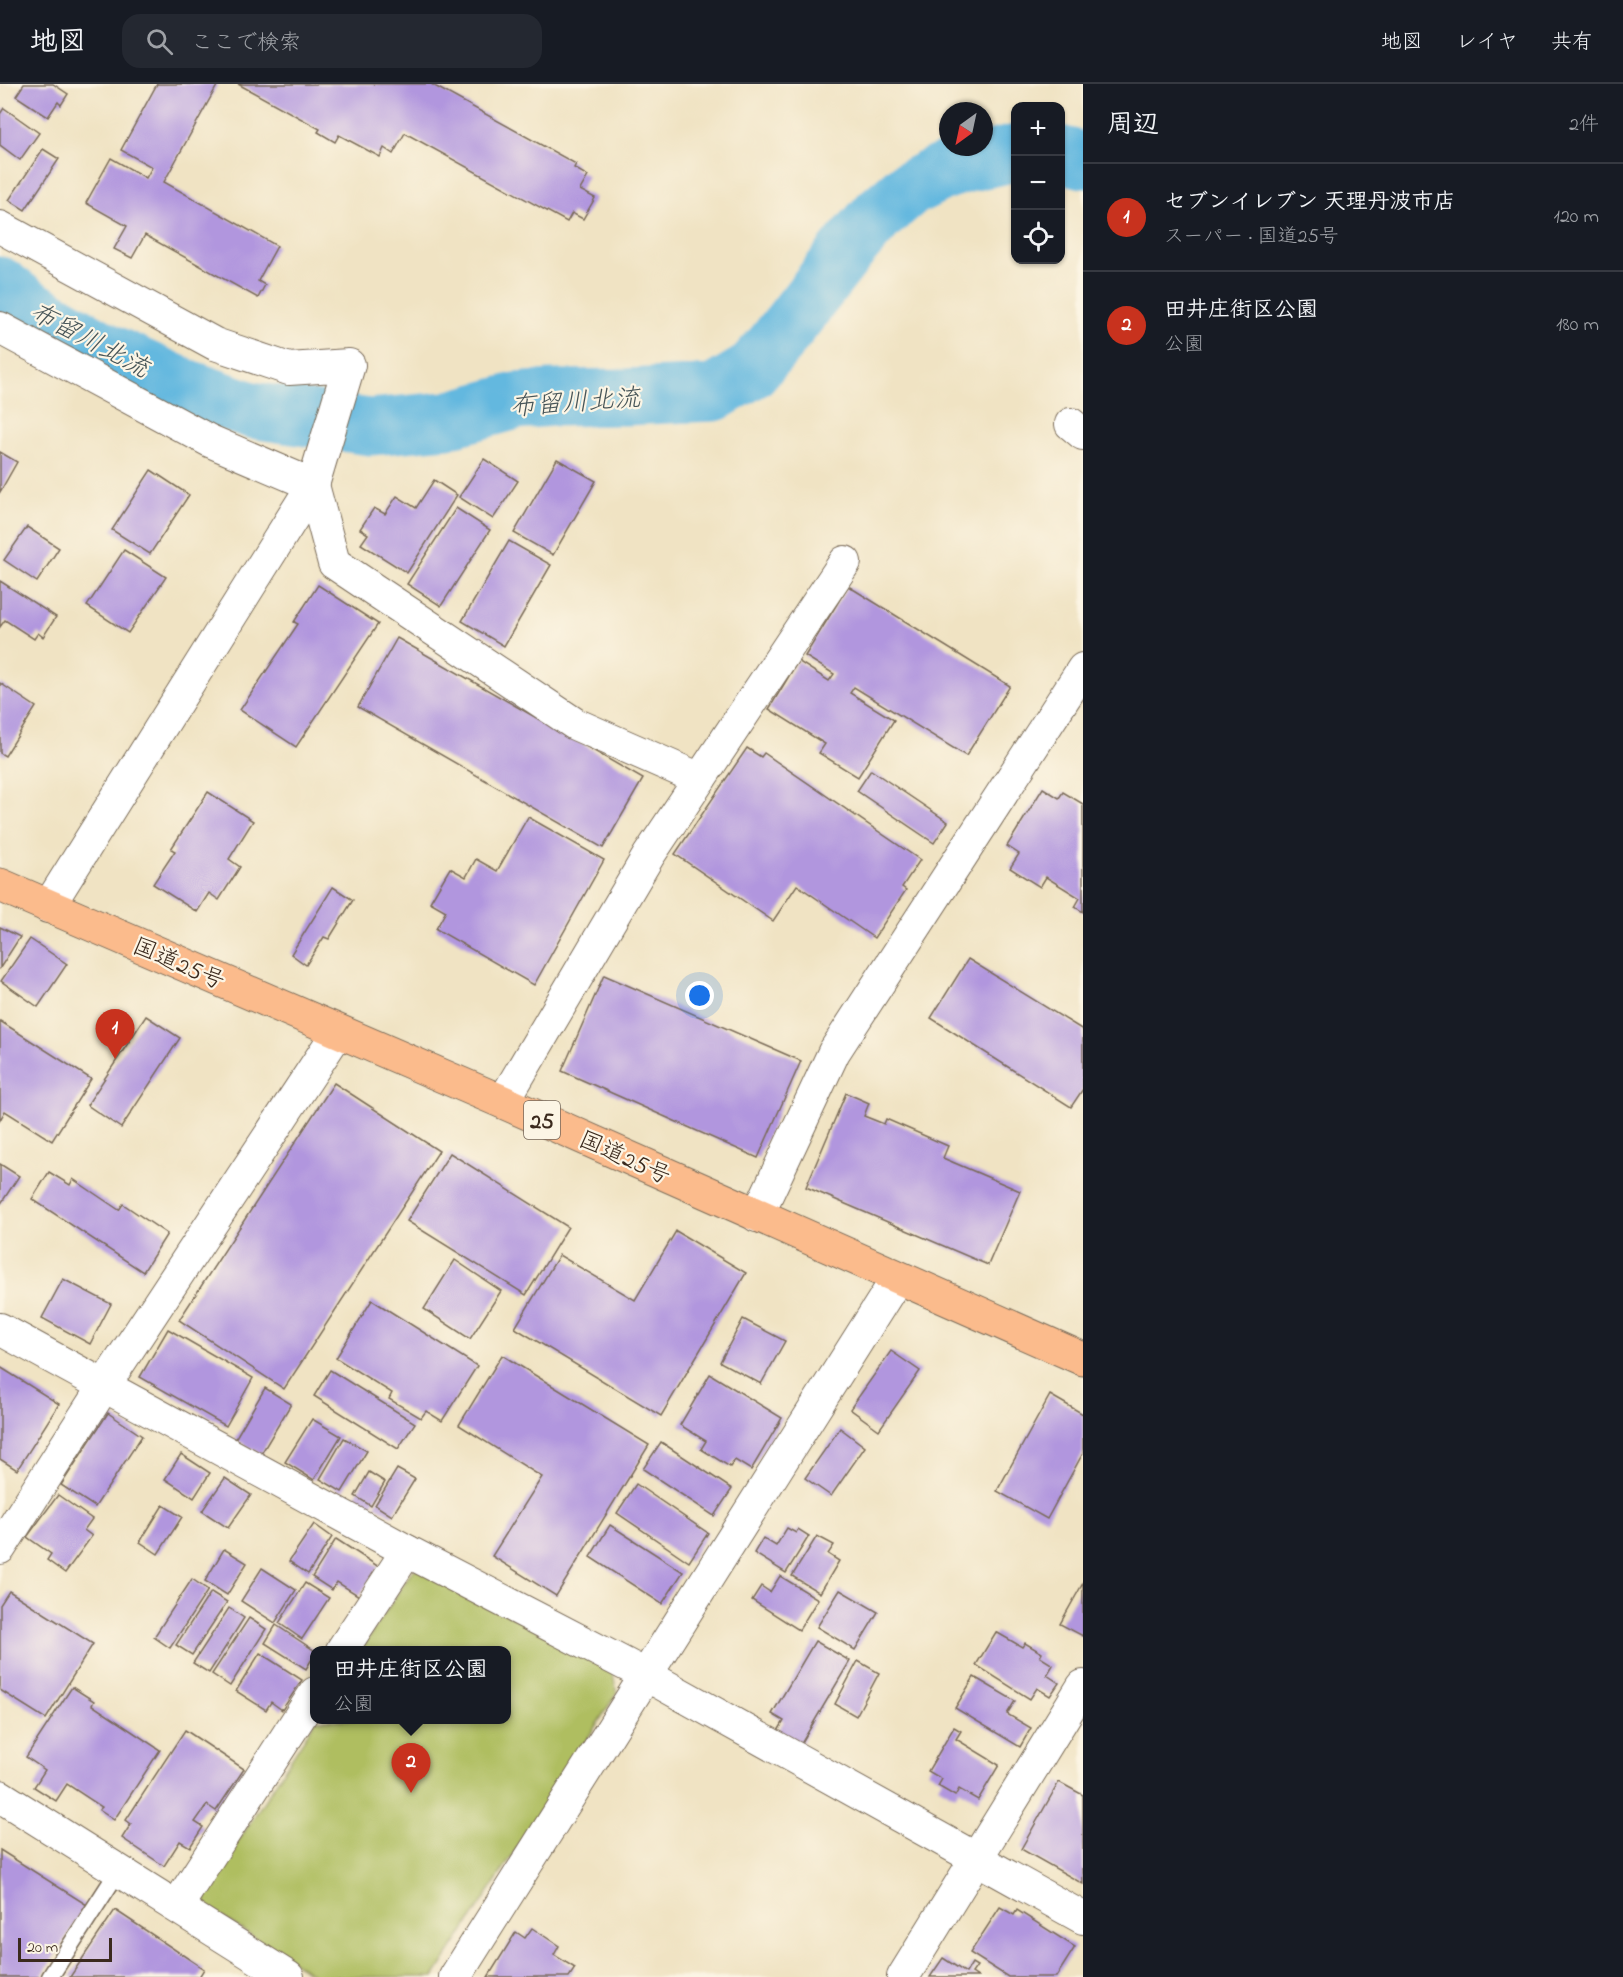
<!DOCTYPE html>
<html lang="ja">
<head>
<meta charset="utf-8">
<style>
	body { margin:0; font-family:"Indie Flower","Klee One",sans-serif; background:#242831; color:#f1f3f6 }
	.controls { position:absolute; right:18px; top:18px; display:grid; overflow:hidden; border-radius:12px; box-shadow:0 2px 4px #0004 }
	.controls button { width:54px; height:54px; display:grid; place-items:center; padding:0; border:0; border-bottom:2px solid #363941; background:#171b24; color:#f1f3f6; font:30px sans-serif }
	.compass { position:absolute; left:939px; top:18px; width:54px; height:54px; border-radius:50%; background:#171b24; box-shadow:0 2px 4px #0004; rotate:213deg }
	.scale { position:absolute; left:18px; bottom:15px; width:94px; box-sizing:border-box; padding-left:6px; border:3px solid #3b2a1e; border-top:0; font-size:16px; line-height:21px; white-space:nowrap; color:#3b2a1e; -webkit-text-stroke:4px #fcf5e5; paint-order:stroke }
	.you { position:absolute; left:700px; top:912px; width:21px; height:21px; margin:-15px; border:4px solid #fff; border-radius:50%; background:#1a73e8; box-shadow:0 0 0 9px #1a73e833 }
	.badge { display:grid; place-items:center; width:39px; height:39px; border-radius:50%; background:#c8321e; color:#fff; font-size:20px; font-weight:700 }
	.pin { position:absolute; translate:-50% -50px; filter:drop-shadow(0 2px 3px #0008) }
	.pin::after { content:''; position:absolute; top:32px; width:21px; height:18px; background:inherit; clip-path:polygon(0 0,100% 0,50% 100%) }
	.popup { position:absolute; left:310px; top:1562px; width:201px; height:78px; box-sizing:border-box; display:grid; place-content:center; border-radius:12px; background:#171b24; filter:drop-shadow(0 2px 4px #0005); font-size:20px; white-space:nowrap; color:#9ea1a6 }
	.popup b { font-size:22px; color:#f1f3f6 }
	.popup::after { content:''; position:absolute; left:50%; top:100%; margin-left:-12px; border:12px solid transparent; border-top-color:#171b24 }
	.list { margin:0; padding:0; list-style:none }
	h2 { display:flex; justify-content:space-between; align-items:center; height:78px; margin:0; padding:0 24px; font-size:26px }
	h2 small { font-size:20px; font-weight:400; color:#9ea1a6 }
	.list li { display:grid; grid-template-columns:39px 1fr auto; gap:18px; align-items:center; box-sizing:border-box; height:108px; padding:0 24px; border-top:2px solid #363941 }
	.list b { display:block; font-size:22px; white-space:nowrap }
	.list p { margin:0; font-size:20px; white-space:nowrap; color:#9ea1a6 }
	.list em { font-size:20px; font-style:normal; color:#9ea1a6 }
	.icon { flex:none; width:33px; height:33px; fill:none; stroke:currentColor; stroke-width:2; stroke-linecap:round; stroke-linejoin:round }
	.map { position:relative; flex:none; width:1083px; height:1893px; overflow:hidden }
	header { display:flex; align-items:center; gap:36px; box-sizing:border-box; height:84px; padding:0 30px; background:#171b24; border-bottom:2px solid #363941 }
	header strong { font-size:28px }
	nav { display:flex; gap:33px; margin-inline-start:auto; font-size:21px }
	.search { width:420px; height:54px; background:#242831; display:flex; align-items:center; gap:15px; box-sizing:border-box; padding:0 21px; border-radius:18px; color:#9ea1a6; font-size:22px }
	main { display:flex }
	aside { flex:1; background:#171b24 }
	.map>svg:first-child { display:block }
	.green { fill:#afbe60; stroke:#75743f; stroke-width:1.5 }
	.lines { fill:none; stroke-linecap:round; stroke-linejoin:round }
	.river { stroke:#63b8df; stroke-width:57 }
	.building { fill:#b196de }
	.service-casing { stroke:#7a6b58; stroke-width:19 }
	.minor-casing { stroke:#7a6b58; stroke-width:34 }
	.trunk-casing { stroke:#7a6b58; stroke-width:35 }
	.service { stroke:#fff; stroke-width:16 }
	.minor { stroke:#fff; stroke-width:32 }
	.trunk { stroke:#fbbb8c; stroke-width:33 }
	.labels { text-anchor:middle; stroke-width:4.5; stroke-linejoin:round; paint-order:stroke }
	.shield { fill:#fcf5e5; stroke:#75675a; stroke-width:1.5 }
	.shield-label { font-size:22px; font-weight:bold; fill:#3b2a1e }
	.street-label { font-size:24px; fill:#3b2a1e; stroke:#fcf5e5 }
	.water-label { font-size:26px; font-style:italic; fill:#475558; stroke:#fcf5e5 }
</style>
</head>
<body>
<header>
<strong>地図</strong>
<div class="search"><svg class="icon" aria-label="search" viewBox="0 0 24 24"><circle cx="10" cy="10" r="6"/><path d="M15 15l6 6"/></svg>ここで検索</div>
<nav><a>地図</a><a>レイヤ</a><a>共有</a></nav>
</header>
<main>
<div class="map">
<svg width="1083" height="1893" viewBox="0 0 1083 1893">
	<rect width="100%" height="100%" fill="#fcf5e5"/>
	<filter id="ink" filterUnits="userSpaceOnUse"><feTurbulence type="fractalNoise" baseFrequency=".0167" numOctaves="2"/><feDisplacementMap in="SourceGraphic" scale="12" xChannelSelector="R" yChannelSelector="G"/><feConvolveMatrix kernelMatrix="1 2 1 2 8 2 1 2 1" color-interpolation-filters="sRGB"/></filter>
	<filter id="wash" filterUnits="userSpaceOnUse"><feTurbulence type="fractalNoise" baseFrequency=".008" numOctaves="4" result="noise"/><feDisplacementMap in="SourceGraphic" scale="24" xChannelSelector="R" yChannelSelector="G"/><feGaussianBlur stdDeviation="1.35" result="paint"/><feColorMatrix in="noise" values="0 0 0 0 0 0 0 0 0 0 0 0 0 0 0 0 0 1.4 0 .05"/><feComposite in="paint" operator="in"/></filter>
	<g filter="url(#wash)">
		<rect width="100%" height="100%" fill="#f0e3c3"/>
		<polygon class="green" points="420,1483 612,1586 617,1609 434,1893 317,1893 207,1824 205,1809 316,1636 507,1636 507,1566 361,1566 412,1487"/>
		<g class="lines">
			<g class="river">
				<polyline points="1060,70 1083,76"/>
				<polyline points="0,201 26,221 106,267 182,302 251,326 370,343 447,336 516,317 552,314 626,313 714,309 751,287 774,261 850,163 879,130 907,106 940,89 967,80 1016,69"/>
			</g>
		</g>
		<g id="blocks">
			<g class="building">
				<polygon points="24,0 53,0 68,10 61,21 58,18 48,33 16,12"/>
				<polygon points="157,0 218,0 164,98 277,162 258,197 265,201 258,214 145,151 132,174 114,165 127,142 86,119 111,74 146,94 152,83 121,66"/>
				<polygon points="238,0 431,0 576,80 574,84 588,92 580,106 595,114 583,135 572,129 567,138 405,49 393,70 384,64 380,73 339,51 335,58 318,48 320,45"/>
				<polygon points="4,24 39,49 20,76 0,61 0,30"/>
				<polygon points="43,65 59,75 25,126 9,116"/>
				<polygon points="0,368 17,378 0,408"/>
				<polygon points="484,375 518,397 493,435 459,413"/>
				<polygon points="557,375 596,397 553,471 514,449"/>
				<polygon points="151,386 189,411 150,470 112,446"/>
				<polygon points="434,396 457,411 407,489 361,460 368,450 360,445 374,424 385,430 397,412 416,424"/>
				<polygon points="456,424 490,446 441,522 407,500"/>
				<polygon points="27,443 59,464 37,498 4,476"/>
				<polygon points="509,457 551,481 504,562 462,537"/>
				<polygon points="124,466 166,493 128,549 87,522"/>
				<polygon points="0,497 56,533 43,553 38,549 34,555 5,536 0,543"/>
				<polygon points="318,501 378,540 296,663 240,626 298,540 294,538"/>
				<polygon points="848,502 1010,602 966,672 854,603 850,609 894,636 858,693 819,669 825,660 769,625 798,577 829,597 834,590 805,572"/>
				<polygon points="397,554 643,695 603,764 358,623"/>
				<polygon points="0,599 36,623 5,672 0,669"/>
				<polygon points="747,664 761,673 764,669 920,776 902,803 906,806 874,854 797,801 773,837 675,770"/>
				<polygon points="871,686 948,738 934,759 857,707"/>
				<polygon points="1043,704 1059,714 1063,708 1083,720 1083,828 1075,823 1080,814 1046,793 1040,803 1010,784 1019,770 1007,762"/>
				<polygon points="208,708 253,737 229,775 240,783 219,816 209,809 197,828 153,800 175,767 171,765"/>
				<polygon points="528,733 604,776 534,901 436,845 446,827 430,818 450,784 466,793 476,775 497,787"/>
				<polygon points="333,803 353,816 329,855 324,853 306,881 291,870"/>
				<polygon points="0,843 20,853 0,884"/>
				<polygon points="30,855 67,880 38,923 1,897"/>
				<polygon points="968,875 1083,946 1083,1005 1071,1023 931,934"/>
				<polygon points="604,891 801,977 758,1074 562,987"/>
				<polygon points="146,932 180,954 121,1044 87,1021"/>
				<polygon points="0,937 91,995 52,1057 5,1027 0,1036"/>
				<polygon points="334,999 439,1067 284,1305 179,1236"/>
				<polygon points="846,1009 869,1019 864,1032 884,1040 886,1035 948,1062 943,1074 1020,1107 988,1181 806,1103"/>
				<polygon points="450,1069 568,1143 526,1211 407,1137"/>
				<polygon points="0,1080 19,1092 0,1121"/>
				<polygon points="49,1088 70,1101 73,1095 119,1126 123,1120 167,1150 143,1188 32,1115"/>
				<polygon points="676,1147 746,1189 661,1332 515,1244 559,1171 635,1216"/>
				<polygon points="455,1176 501,1207 470,1255 424,1225"/>
				<polygon points="63,1195 111,1220 90,1260 42,1234"/>
				<polygon points="372,1216 477,1282 442,1337 426,1327 421,1334 389,1315 392,1309 336,1274"/>
				<polygon points="743,1235 785,1257 761,1300 720,1278"/>
				<polygon points="168,1245 253,1294 226,1342 140,1293"/>
				<polygon points="891,1267 920,1287 879,1346 850,1325"/>
				<polygon points="502,1271 649,1361 556,1512 492,1472 542,1393 459,1341"/>
				<polygon points="0,1283 59,1320 17,1386 0,1375"/>
				<polygon points="330,1286 415,1339 398,1365 314,1312"/>
				<polygon points="710,1290 782,1334 751,1386 735,1376 730,1383 701,1365 706,1357 680,1341"/>
				<polygon points="265,1304 291,1320 261,1370 235,1355"/>
				<polygon points="1050,1311 1083,1330 1083,1369 1047,1435 997,1407"/>
				<polygon points="108,1329 142,1352 95,1423 61,1401"/>
				<polygon points="312,1335 341,1352 314,1396 285,1378"/>
				<polygon points="840,1344 865,1363 831,1412 805,1394"/>
				<polygon points="344,1354 367,1367 342,1408 320,1395"/>
				<polygon points="661,1358 732,1405 714,1432 643,1385"/>
				<polygon points="181,1370 210,1389 194,1414 165,1395"/>
				<polygon points="397,1385 415,1395 392,1432 375,1421"/>
				<polygon points="369,1388 385,1398 371,1422 355,1412"/>
				<polygon points="225,1394 251,1411 228,1444 202,1427"/>
				<polygon points="636,1400 708,1449 689,1478 617,1429"/>
				<polygon points="58,1411 92,1435 84,1446 92,1452 65,1489 47,1476 51,1470 27,1453"/>
				<polygon points="163,1421 182,1433 158,1470 140,1458"/>
				<polygon points="314,1440 332,1453 308,1490 289,1477"/>
				<polygon points="610,1441 683,1488 662,1520 590,1473"/>
				<polygon points="787,1444 796,1449 798,1445 809,1452 786,1489 754,1469 763,1454 776,1462"/>
				<polygon points="817,1452 834,1461 828,1470 839,1477 820,1509 792,1492"/>
				<polygon points="336,1455 379,1483 359,1512 337,1498 332,1506 312,1493"/>
				<polygon points="224,1465 247,1479 227,1511 205,1497"/>
				<polygon points="262,1484 296,1506 275,1539 241,1517"/>
				<polygon points="780,1492 818,1515 799,1546 752,1516 761,1502 770,1508"/>
				<polygon points="192,1495 208,1506 170,1564 154,1553"/>
				<polygon points="305,1499 329,1514 302,1555 279,1539"/>
				<polygon points="1083,1499 1083,1552 1060,1540"/>
				<polygon points="840,1506 878,1528 855,1566 817,1543"/>
				<polygon points="9,1507 93,1560 46,1635 0,1606 0,1521"/>
				<polygon points="211,1508 227,1518 192,1571 176,1561"/>
				<polygon points="229,1524 244,1534 209,1589 193,1579"/>
				<polygon points="249,1534 266,1545 230,1602 212,1590"/>
				<polygon points="276,1541 315,1567 315,1570 306,1585 265,1559"/>
				<polygon points="996,1548 1022,1563 1025,1559 1042,1569 1040,1573 1053,1581 1047,1591 1059,1599 1050,1612 1037,1604 1030,1615 976,1581"/>
				<polygon points="815,1557 850,1577 801,1660 778,1647 784,1637 772,1630"/>
				<polygon points="260,1569 302,1596 282,1626 271,1618 266,1626 236,1607"/>
				<polygon points="858,1577 879,1589 856,1632 835,1620"/>
				<polygon points="974,1593 1015,1617 1007,1630 1031,1644 1020,1663 955,1624"/>
				<polygon points="72,1603 94,1617 92,1621 160,1666 114,1736 99,1726 102,1723 67,1700 56,1717 34,1703 45,1686 26,1673"/>
				<polygon points="954,1643 961,1647 956,1655 999,1681 978,1716 959,1705 955,1712 938,1702 942,1695 928,1687"/>
				<polygon points="185,1646 244,1685 216,1727 207,1721 195,1738 203,1743 190,1763 180,1757 164,1782 122,1754 131,1740 126,1736"/>
				<polygon points="1059,1698 1083,1711 1083,1800 1021,1765"/>
				<polygon points="0,1766 87,1821 41,1893 0,1893"/>
				<polygon points="1000,1823 1014,1831 1017,1826 1075,1863 1056,1893 1008,1893 970,1869"/>
				<polygon points="115,1826 204,1885 199,1893 70,1893"/>
				<polygon points="532,1844 559,1862 554,1871 575,1884 569,1893 488,1893 516,1848 525,1854"/>
				<polygon points="943,1874 966,1889 972,1879 977,1882 972,1889 978,1893 930,1893"/>
			</g>
		</g>
	</g>
	<g filter="url(#ink)">
		<use href="#blocks" fill-opacity="0" stroke="#7a6b58" stroke-width="1.5"/>
		<g class="lines">
			<g class="service-casing">
				<polyline id="service" points="50,1893 119,1786"/>
			</g>
			<g class="minor-casing">
				<g id="minor">
					<polyline points="0,143 215,260 289,285 349,281 313,401 48,823"/>
					<polyline points="0,244 210,357 313,401 334,479 575,640 700,695"/>
					<polyline points="1071,340 1083,350"/>
					<polyline points="503,1018 649,771 845,478"/>
					<polyline points="757,1132 834,968 1083,585"/>
					<polyline points="0,1245 407,1467 646,1591 1083,1834"/>
					<polyline points="0,1464 104,1302 338,948"/>
					<polyline points="342,1566 407,1467"/>
					<polyline points="0,1712 288,1893"/>
					<polyline points="177,1822 315,1609"/>
					<polyline points="455,1893 898,1193"/>
					<polyline points="903,1893 1083,1602"/>
				</g>
			</g>
			<g class="trunk-casing">
				<polyline id="trunk" points="0,801 503,1018 1083,1275"/>
			</g>
			<use href="#service" class="service"/>
			<use href="#minor" class="minor"/>
			<use href="#trunk" class="trunk"/>
		</g>
	</g>
	<g class="labels">
		<rect class="shield" x="524" y="1017" width="36" height="38" rx="4.5"/>
		<g class="shield-label">
			<text x="542" y="1044">25</text>
		</g>
		<g class="street-label">
			<text transform="translate(179 879) rotate(23)" y="8">国道25号</text>
			<text transform="translate(625 1073) rotate(24)" y="8">国道25号</text>
		</g>
		<g class="water-label">
			<text transform="translate(90 255) rotate(28)" y="9">布留川北流</text>
			<text transform="translate(575 317) rotate(-4)" y="9">布留川北流</text>
		</g>
	</g>
</svg>
<div class="controls">
<button>+</button>
<button>−</button>
<button><svg class="icon" aria-label="locate" viewBox="0 0 24 24"><circle cx="12" cy="12" r="6"/><path d="M12 2v4M12 18v4M2 12h4M18 12h4"/></svg></button>
</div>
<svg class="compass" viewBox="-18 -18 36 36"><path d="M0-13l5 13h-10z" fill="#e53935"/><path d="M0 13l5-13h-10z" fill="#9ea1a6"/></svg>
<div class="scale">20 m</div>
<div class="you"></div>
<div class="pin badge" style="left:115px;top:975px">1</div>
<div class="pin badge" style="left:411px;top:1709px">2</div>
<div class="popup"><b>田井庄街区公園</b>公園</div>
</div>
<aside>
<h2>周辺<small>2件</small></h2>
<ul class="list">
<li><span class="badge">1</span><div><b>セブンイレブン 天理丹波市店</b><p>スーパー · 国道25号</p></div><em>120 m</em></li>
<li><span class="badge">2</span><div><b>田井庄街区公園</b><p>公園</p></div><em>180 m</em></li>
</ul>
</aside>
</main>
</body>
</html>
